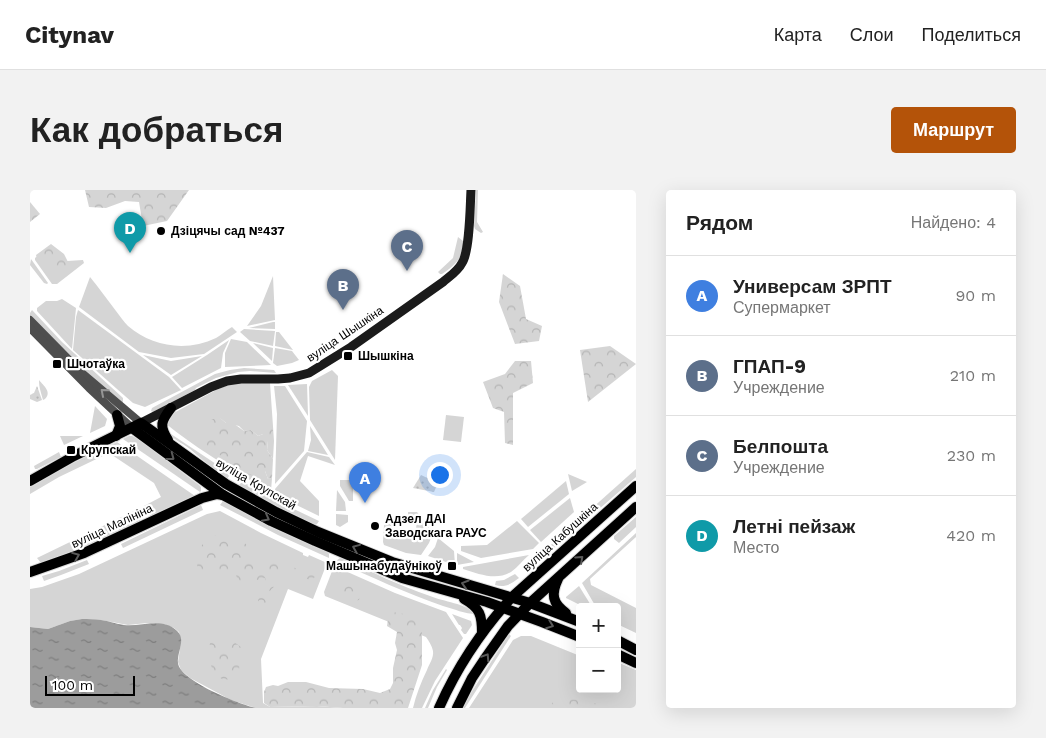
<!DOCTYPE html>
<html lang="ru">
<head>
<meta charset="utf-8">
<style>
	body { margin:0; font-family:"Work Sans",sans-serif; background:#f2f2f2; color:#222 }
	.controls { position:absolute; right:15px; bottom:15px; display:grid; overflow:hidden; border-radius:5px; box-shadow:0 5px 20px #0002 }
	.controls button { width:45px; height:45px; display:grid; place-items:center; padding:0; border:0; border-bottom:1px solid #e0e0e0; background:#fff; color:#222; font:25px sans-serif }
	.scale { position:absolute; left:15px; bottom:12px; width:90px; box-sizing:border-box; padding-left:5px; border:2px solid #000; border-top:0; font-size:14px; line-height:18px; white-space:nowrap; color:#000; -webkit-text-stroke:4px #fff; paint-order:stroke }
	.you { position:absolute; left:409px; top:284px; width:18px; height:18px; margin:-12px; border:4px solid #fff; border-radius:50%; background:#1a73e8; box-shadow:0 0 0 8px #1a73e833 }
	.badge { display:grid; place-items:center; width:32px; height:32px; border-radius:50%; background:#b45309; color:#fff; font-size:16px; font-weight:700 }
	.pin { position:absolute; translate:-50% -41px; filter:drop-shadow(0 1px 2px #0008) }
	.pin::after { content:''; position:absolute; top:26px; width:18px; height:15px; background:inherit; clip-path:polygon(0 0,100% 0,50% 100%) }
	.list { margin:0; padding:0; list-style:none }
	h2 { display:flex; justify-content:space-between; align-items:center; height:65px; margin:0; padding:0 20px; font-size:21px }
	h2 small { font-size:16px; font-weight:400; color:#767676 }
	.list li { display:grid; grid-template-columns:32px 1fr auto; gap:15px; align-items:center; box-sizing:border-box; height:80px; padding:0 20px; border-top:1px solid #e0e0e0 }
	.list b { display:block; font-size:19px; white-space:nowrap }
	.list p { margin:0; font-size:16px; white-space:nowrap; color:#767676 }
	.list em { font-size:16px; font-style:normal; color:#767676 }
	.map { position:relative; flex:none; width:606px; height:518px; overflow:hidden; border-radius:5px }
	header { display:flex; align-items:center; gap:30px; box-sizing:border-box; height:70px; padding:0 25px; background:#fff; border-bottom:1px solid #e0e0e0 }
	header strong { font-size:24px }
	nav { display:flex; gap:28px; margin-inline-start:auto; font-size:18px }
	.intro { display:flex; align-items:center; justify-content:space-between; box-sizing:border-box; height:120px; padding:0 30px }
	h1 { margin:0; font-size:35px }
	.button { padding:12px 22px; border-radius:5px; background:#b45309; color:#fff; font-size:18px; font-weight:700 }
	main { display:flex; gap:30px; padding:0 30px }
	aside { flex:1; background:#fff; border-radius:5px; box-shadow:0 5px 20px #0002 }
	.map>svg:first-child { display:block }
	.green { fill:#d5d5d5 }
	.forest { fill:url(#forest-crowns) }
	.park { fill:url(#park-dots) }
	.water { fill:url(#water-ripples) }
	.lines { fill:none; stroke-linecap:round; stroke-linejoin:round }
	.primary-casing { stroke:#dbdbdb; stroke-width:12 }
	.tertiary { stroke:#4e4e4e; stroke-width:8 }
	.secondary { stroke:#1b1b1b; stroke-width:9 }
	.primary { stroke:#000; stroke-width:10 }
	.oneway { stroke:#959595 }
	.oneway2 { stroke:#595959 }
	.poi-dot { fill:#000; stroke:#fff; stroke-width:2 }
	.labels { text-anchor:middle; stroke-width:4.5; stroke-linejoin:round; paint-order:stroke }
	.poi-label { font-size:12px; font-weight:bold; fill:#000; stroke:#fff; text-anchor:start }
	.street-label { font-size:12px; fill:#000; stroke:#fff }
</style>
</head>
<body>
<header>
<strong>Citynav</strong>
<nav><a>Карта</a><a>Слои</a><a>Поделиться</a></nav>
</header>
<div class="intro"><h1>Как добраться</h1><a class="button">Маршрут</a></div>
<main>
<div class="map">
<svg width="606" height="518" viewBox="0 0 606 518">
	<defs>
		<pattern id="forest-crowns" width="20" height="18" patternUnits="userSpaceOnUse" patternTransform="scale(1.25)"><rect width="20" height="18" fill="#d5d5d5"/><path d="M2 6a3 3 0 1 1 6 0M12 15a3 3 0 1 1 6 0" fill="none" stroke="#b5b5b5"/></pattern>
		<pattern id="park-dots" width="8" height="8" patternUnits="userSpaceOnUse" patternTransform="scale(1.25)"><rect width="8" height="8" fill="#d5d5d5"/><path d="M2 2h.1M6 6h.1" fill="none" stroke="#b5b5b5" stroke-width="1.8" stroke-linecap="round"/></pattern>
		<pattern id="water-ripples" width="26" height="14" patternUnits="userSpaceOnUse" patternTransform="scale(1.25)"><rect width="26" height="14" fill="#9c9c9c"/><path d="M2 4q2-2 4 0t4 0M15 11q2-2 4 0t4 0" fill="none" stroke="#7d7d7d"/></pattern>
	</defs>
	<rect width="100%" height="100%" fill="#fff"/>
	<g class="green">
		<polygon points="446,0 448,0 447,32 453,42 451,43 445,39 444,36"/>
		<path d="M428,47L433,51C434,68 425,75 412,84H410L408,82L423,68Z"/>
		<polygon points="19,57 37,71 53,70 54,73 27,94 22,94 5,70 5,68"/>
		<polygon points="1,69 18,93 17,94 14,93 0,75"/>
		<polygon points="243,86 245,130 217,136 231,116"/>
		<path d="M60,87C69,98 77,109 86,121C90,126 94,132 98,136C122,157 157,162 186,148C191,145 197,140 202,137L207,142L174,164L141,168L109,162L49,117Z"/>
		<polygon points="32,109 46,118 42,159 7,121 7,118 16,111 27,111"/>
		<polygon points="2,120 32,152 93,208 93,212 91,214 59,186 0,127 0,123"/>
		<polygon points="48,120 139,187 151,200 115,217 103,213 87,199 43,160 46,127"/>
		<polygon points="243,132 245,132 245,139 219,138"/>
		<polygon points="214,139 245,141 243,156 220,151 210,142"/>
		<polygon points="246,142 249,142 263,160 245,156"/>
		<polygon points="201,149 217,152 241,175 195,177 195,163"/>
		<polygon points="199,150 193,163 191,178 152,198 142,187 177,165"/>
		<polygon points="223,153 243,158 242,171"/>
		<polygon points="245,158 262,161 269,170 262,173 247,176 243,173"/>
		<polygon points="113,165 141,171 172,166 141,185"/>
		<polygon points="214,178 244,180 246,183 220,181 208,182 186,188 166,198 165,200 123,222 121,221 122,218 185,184 200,180"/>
		<polygon points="302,180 308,186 305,270 280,230 279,197 282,191"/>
		<path d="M9,190C14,196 22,202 15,209L13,210C11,202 9,198 9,190Z"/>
		<path d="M203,193H240L244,251L243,269L237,260L238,251L233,244L228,246L221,240L214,241L209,236L196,233L190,228L235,281L238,289L242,288L241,301H239C204,281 167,259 135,233L140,225L186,200Z"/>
		<polygon points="277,194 278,226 258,195"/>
		<polygon points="244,196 255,196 277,231 274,261 245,294 247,224"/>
		<polygon points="65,216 77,229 75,236 60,243"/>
		<polygon points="416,225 434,227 431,252 413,250"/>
		<polygon points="280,236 298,265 278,261 281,250"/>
		<path d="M136,239L141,244L198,282L199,286L197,289C184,280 172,269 160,259C152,253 140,248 136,239Z"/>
		<polygon points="30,246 53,246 34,255"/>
		<polygon points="99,246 102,246 108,249 169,295 171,297 171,301 170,302 93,249"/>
		<polygon points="87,252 165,306 123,326 120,326 114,316 131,307 124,293 79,263 29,287 0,304 0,297 22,283"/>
		<polygon points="29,262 31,267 7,279 5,279 4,276"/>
		<polygon points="277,262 299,267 305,275 278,266 270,291 289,311 289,326 246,305 245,299"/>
		<polygon points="606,279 606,287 498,381 495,378"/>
		<polygon points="538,284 557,292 542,301"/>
		<polygon points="310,290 323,290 323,311 319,311 310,296"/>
		<polygon points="536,291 539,304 498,337 491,329"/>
		<polygon points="211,293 215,293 243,308 242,310 246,312 247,311 289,331 287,334 283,334 244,315 208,296"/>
		<polygon points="307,300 315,312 316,321 306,321"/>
		<polygon points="540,308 544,322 511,352 500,340"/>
		<polygon points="193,311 250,341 297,361 299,364 299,368 248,345 190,315"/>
		<polygon points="171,315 173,320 93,358 91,354"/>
		<polygon points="108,319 111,327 110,333 52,360 11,373 7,368"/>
		<polygon points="190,321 231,343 273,363 273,365 278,367 279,365 297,373 283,409 258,399 231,469 233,513 240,517 287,516 313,518 226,518 201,510 160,488 151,480 148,472 151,452 149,442 144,438 134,434 117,433 98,435 71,430 52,429 40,431 18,439 0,437 0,399 12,397 49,384 177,324"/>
		<polygon points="378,322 387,322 403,343 399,353 391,365 376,363 354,355 353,352 354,335 359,326 359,334 361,334 362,341 367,341 368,343 379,343 380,340 386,340 387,327 378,327"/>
		<polygon points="306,324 318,325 318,332 310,337 306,335"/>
		<polygon points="606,327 606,337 589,353 584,349 584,346"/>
		<polygon points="487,331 509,353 503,359 451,368 431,361 431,356 457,355"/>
		<polygon points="606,343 606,347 560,389 561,395 606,418 606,443 587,434 587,417 566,417 552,393"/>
		<polygon points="408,348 424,361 425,375 398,366 405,357"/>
		<polygon points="427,363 444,372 427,375"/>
		<path d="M499,365C493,370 488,377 481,382C466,391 449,384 433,379V377Z"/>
		<path d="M310,368L314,369C342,382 370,396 400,406C414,412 435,413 446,424C435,424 424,419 413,416C376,403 341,387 306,371Z"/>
		<polygon points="57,370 59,374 31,385 14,391 12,386 29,381"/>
		<path d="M304,376L365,403L416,422L433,448L405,491L392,518H383C386,505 391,492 397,480C399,474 404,468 403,461C402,456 399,451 396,447L295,406L294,402Z"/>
		<path d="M485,384L489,388C481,394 475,398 465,395L466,391L474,390Z"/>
		<polygon points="549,396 562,417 554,417 536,408 536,407"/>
		<polygon points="422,424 441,431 442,435 436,444 434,444 431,440 432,438 430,435 429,435"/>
		<polygon points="479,444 481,446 435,518 433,518 437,509"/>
		<polygon points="491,446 501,446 550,466 550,499 587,499 587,472 606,480 606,518 439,518 483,450"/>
		<polygon points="416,479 417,480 407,497 398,518 395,518 403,500"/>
	</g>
	<g class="forest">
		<polygon points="55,0 159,0 137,31 113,36 109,12 95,11 76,18 59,17"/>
		<polygon points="0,12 10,24 0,32"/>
		<path d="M21,54L34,64L38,72C33,87 25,85 14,77C13,72 13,69 7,69L6,65Z"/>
		<polygon points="473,84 490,96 496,129 512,136 509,151 485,154 469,112"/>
		<polygon points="580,156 606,174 558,212 550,160"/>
		<polygon points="485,171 501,171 503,193 483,203 483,255 475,253 474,222 463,218 453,192 475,184"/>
		<polygon points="186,228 190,228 196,233 203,233 214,241 221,240 228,246 233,244 234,238 237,235 243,240 241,246 238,251 237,260 243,269 242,288 238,289 235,281 224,286 217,284 176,255 181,230"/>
		<path d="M192,343C203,346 217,350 221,362C223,366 223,371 224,374L244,370L276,382L280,377L286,385L282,391L257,380L253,379C248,390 247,396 237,403L238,408L235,414L228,411L230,402L237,398L235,388L215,393L208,390L205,383L180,381L174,384L168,381C164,360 172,349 192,343Z"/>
		<polygon points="315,394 324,394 331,401 329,410 324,411 313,407 313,399"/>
		<polygon points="359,422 371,423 379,427 389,433 392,440 392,475 378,518 313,518 287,516 240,517 234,513 234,502 236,497 243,495 248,496 258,492 276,492 299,498 333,499 350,503 360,499 363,493 363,478 367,460 365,453 367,442 357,436"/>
		<polygon points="189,449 200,449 215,460 210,471 208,488 193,490 183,482 178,465 180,453"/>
		<polygon points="531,509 552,510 562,512 576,518 520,518 522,513"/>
	</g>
	<g class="park">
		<polygon points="7,196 12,210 7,212 0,209 0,205 4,203"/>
		<polygon points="391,285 408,293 404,302 383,298"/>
	</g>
	<path class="water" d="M52,429C58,429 65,429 71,430C79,431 86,434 94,435C111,437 132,427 146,440C157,449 147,461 148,473C150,491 209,514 226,518H0V437L18,439L40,431Z"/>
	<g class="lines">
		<g class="primary-casing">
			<g id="primary">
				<polyline points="102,238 193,305 241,331 285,351 372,388 457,412 512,432 550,447"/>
				<polyline points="86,246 90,236 87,225"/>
				<path d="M138,250C129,236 131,231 141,218"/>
				<polyline points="0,291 44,266 111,233 196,294 246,322 288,342 362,372 500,413 550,432"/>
				<polyline points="0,382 54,363 172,308 187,304 193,305"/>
				<path d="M528,389C521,404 522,413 536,423"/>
				<path d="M434,409C450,418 452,425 452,443"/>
				<polyline points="587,450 606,460"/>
				<polyline points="587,464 606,473"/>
				<path d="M409,518C427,477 452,440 482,407L606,296"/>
				<polyline points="427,518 442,488 454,470 478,436 500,413 606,317"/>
			</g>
		</g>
		<g class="tertiary">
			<polyline points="0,130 52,183 111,233"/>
			<polyline points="0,138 59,198 102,238"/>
		</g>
		<path class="secondary" d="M111,233L181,197L197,191L211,189H248L260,188L279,183L321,157L413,92C420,86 428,81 432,73C440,61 440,16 441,0"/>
		<use href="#primary" class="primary"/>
	</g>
	<defs><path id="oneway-chevron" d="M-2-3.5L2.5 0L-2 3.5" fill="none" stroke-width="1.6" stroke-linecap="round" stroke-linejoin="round" transform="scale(1.25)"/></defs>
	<use class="oneway" href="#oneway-chevron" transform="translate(74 202) rotate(-139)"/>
	<g class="oneway2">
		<use href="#oneway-chevron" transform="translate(141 267) rotate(37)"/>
		<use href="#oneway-chevron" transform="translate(236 328) rotate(28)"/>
		<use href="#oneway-chevron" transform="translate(326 358) rotate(-158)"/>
		<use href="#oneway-chevron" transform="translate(46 366) rotate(-22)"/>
		<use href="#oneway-chevron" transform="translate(550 369) rotate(-42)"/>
		<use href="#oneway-chevron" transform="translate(435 394) rotate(-163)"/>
		<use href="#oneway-chevron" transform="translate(520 435) rotate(21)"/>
		<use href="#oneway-chevron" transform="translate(456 467) rotate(-57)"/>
	</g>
	<g class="poi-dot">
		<circle cx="131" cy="41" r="5"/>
		<rect x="313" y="161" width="10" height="10" rx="2.5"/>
		<rect x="22" y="169" width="10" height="10" rx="2.5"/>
		<rect x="36" y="255" width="10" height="10" rx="2.5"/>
		<circle cx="345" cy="336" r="5"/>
		<rect x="417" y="371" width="10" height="10" rx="2.5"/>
	</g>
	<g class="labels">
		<g class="poi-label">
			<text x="141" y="45">Дзіцячы сад №437</text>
			<text x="328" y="170">Шышкіна</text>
			<text x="37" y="178">Шчотаўка</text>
			<text x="51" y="264">Крупскай</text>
			<text x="355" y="333">Адзел ДАІ<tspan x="355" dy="14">Заводскага РАУС</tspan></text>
			<text x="412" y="380" text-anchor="end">Машынабудаўнікоў</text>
		</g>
		<g class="street-label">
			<text transform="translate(315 144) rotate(-34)" y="4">вуліца Шышкіна</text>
			<text transform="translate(226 294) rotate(30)" y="4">вуліца Крупскай</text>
			<text transform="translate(82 336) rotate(-25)" y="4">вуліца Малініна</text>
			<text transform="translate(530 347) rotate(-42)" y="4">вуліца Кабушкіна</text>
		</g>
	</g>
</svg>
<div class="controls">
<button>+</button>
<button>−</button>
</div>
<div class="scale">100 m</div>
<div class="you"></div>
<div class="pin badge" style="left:335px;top:313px;background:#3f7fe0">A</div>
<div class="pin badge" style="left:313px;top:120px;background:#5c6f8a">B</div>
<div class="pin badge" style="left:377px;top:81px;background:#5c6f8a">C</div>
<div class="pin badge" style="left:100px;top:63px;background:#0f9aa8">D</div>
</div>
<aside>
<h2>Рядом<small>Найдено: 4</small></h2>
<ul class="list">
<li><span class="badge" style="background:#3f7fe0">A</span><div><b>Универсам ЗРПТ</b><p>Супермаркет</p></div><em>90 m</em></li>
<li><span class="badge" style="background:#5c6f8a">B</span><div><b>ГПАП-9</b><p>Учреждение</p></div><em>210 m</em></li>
<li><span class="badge" style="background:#5c6f8a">C</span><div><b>Белпошта</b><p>Учреждение</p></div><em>230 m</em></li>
<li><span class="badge" style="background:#0f9aa8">D</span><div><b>Летні пейзаж</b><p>Место</p></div><em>420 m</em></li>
</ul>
</aside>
</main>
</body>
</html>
